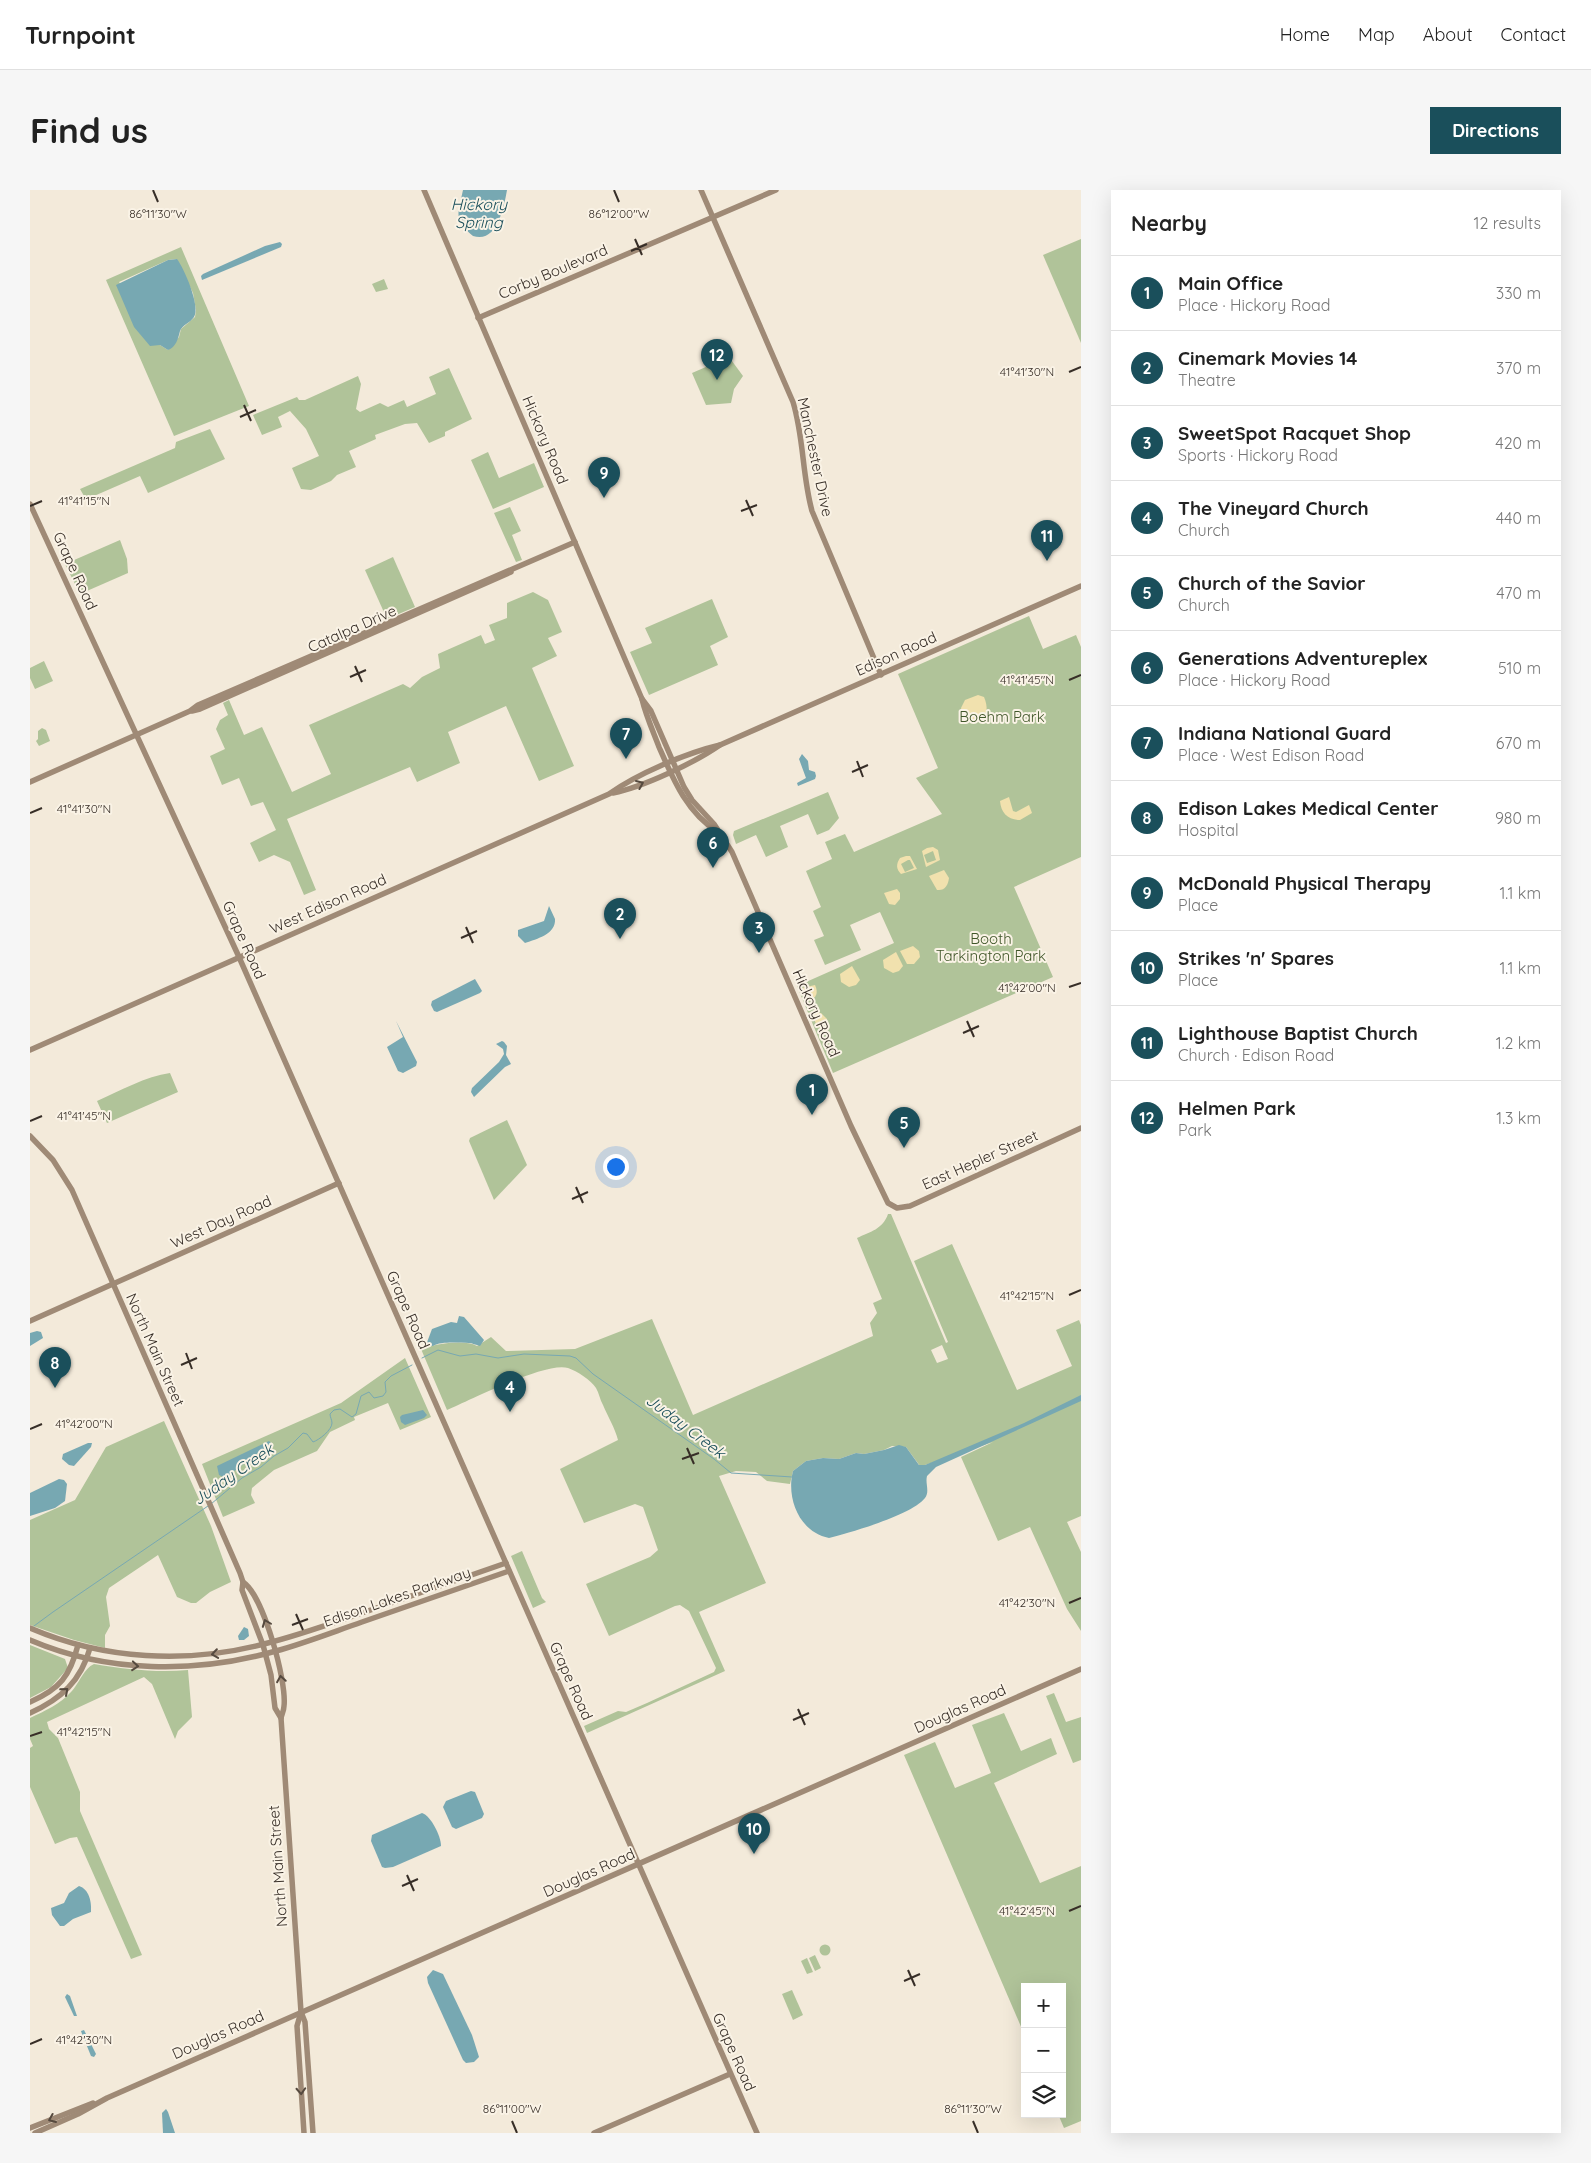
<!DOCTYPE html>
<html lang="en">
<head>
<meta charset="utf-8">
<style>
	body { margin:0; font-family:Quicksand,sans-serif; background:#f6f6f6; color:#222 }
	.controls { position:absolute; right:15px; bottom:15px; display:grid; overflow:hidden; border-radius:0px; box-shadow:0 5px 20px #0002 }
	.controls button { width:45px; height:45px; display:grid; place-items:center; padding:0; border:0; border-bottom:1px solid #e0e0e0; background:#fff; color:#222; font:25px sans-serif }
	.you { position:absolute; left:585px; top:976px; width:18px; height:18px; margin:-12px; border:4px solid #fff; border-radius:50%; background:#1a73e8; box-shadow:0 0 0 8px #1a73e833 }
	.badge { display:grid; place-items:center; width:32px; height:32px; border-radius:50%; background:#1a4f5b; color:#fff; font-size:16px; font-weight:700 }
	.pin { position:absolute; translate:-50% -41px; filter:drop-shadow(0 1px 2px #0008) }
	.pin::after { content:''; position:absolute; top:26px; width:18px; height:15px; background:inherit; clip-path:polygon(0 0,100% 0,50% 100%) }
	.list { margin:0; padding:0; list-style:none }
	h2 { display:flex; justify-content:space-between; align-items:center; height:65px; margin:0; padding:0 20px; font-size:21px }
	h2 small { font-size:16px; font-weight:400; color:#767676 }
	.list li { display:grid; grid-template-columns:32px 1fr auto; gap:15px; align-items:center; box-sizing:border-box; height:75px; padding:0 20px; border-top:1px solid #e0e0e0 }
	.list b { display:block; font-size:19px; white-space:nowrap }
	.list p { margin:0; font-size:16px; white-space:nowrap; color:#767676 }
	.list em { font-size:16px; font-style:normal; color:#767676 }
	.icon { flex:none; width:28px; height:28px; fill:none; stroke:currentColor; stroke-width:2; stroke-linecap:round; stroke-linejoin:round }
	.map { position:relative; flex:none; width:1051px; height:1943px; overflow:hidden; border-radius:0px }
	header { display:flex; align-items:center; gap:30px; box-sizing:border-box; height:70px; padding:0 25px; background:#fff; border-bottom:1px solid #e0e0e0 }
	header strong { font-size:24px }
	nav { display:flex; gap:28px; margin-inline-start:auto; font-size:18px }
	.intro { display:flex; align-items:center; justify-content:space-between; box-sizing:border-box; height:120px; padding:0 30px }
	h1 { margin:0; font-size:35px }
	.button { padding:12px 22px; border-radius:0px; background:#1a4f5b; color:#fff; font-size:18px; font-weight:700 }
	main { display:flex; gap:30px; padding:0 30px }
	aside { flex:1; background:#fff; border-radius:0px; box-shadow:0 5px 20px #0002 }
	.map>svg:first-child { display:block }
	.green { fill:#b0c399; fill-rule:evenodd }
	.sand { fill:#f1e1ae; fill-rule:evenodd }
	.water { fill:#77a8b2 }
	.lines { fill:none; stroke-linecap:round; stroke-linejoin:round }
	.stream { stroke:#77a8b2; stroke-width:1 }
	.secondary { stroke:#9f8a76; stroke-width:5.5 }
	.oneway { stroke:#564a3f }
	.ticks { fill:none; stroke:#372e27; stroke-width:2 }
	.labels { text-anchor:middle; stroke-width:4; stroke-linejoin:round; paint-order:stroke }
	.street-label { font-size:15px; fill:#372e27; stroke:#faf3e6 }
	.park-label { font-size:15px; fill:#405629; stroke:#faf3e6 }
	.water-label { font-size:16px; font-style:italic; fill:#1a4f5b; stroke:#faf3e6 }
	.ticks-label { font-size:12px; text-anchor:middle; fill:#372e27; stroke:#faf3e6; stroke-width:4; stroke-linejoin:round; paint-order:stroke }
</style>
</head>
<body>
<header>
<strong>Turnpoint</strong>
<nav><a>Home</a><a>Map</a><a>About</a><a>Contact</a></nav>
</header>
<div class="intro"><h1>Find us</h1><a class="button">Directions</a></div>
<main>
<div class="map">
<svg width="1051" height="1943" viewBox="0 0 1051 1943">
	<rect width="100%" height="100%" fill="#f3eada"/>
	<g class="green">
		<polygon points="1051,49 1051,153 1013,65"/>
		<path d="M151,57L219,216L144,246L76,90ZM146,69L163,103L166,120L165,127L151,139L149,147L138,160L130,155L89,92L138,70Z"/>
		<polygon points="354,89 358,99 346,102 342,94"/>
		<polygon points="699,167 713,186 704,199 701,213 676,215 662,183"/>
		<polygon points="419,178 442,229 415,242 415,246 399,253 387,233 375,234 345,245 346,249 319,261 326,277 307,285 301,291 281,300 271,299 262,278 289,266 276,239 260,221 248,227 252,237 232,245 223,225 267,207 269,210 275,210 328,186 331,194 326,219 330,222 350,213 358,217 374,210 377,217 406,204 399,187"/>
		<polygon points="180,239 195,269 118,303 110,286 64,306 54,306 50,299 145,258 146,252"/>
		<polygon points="458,262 469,288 504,273 514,297 463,319 441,270"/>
		<polygon points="480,317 491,341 482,345 492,370 486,372 464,323"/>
		<polygon points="90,350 97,369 98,383 50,404 35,374"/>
		<polygon points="363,367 385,417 357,429 335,380"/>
		<polygon points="503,402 518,410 532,442 518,448 527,466 502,478 544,576 509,591 476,516 418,542 430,573 387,592 380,577 257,629 286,700 274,705 260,672 244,665 229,672 220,653 246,640 233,612 221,616 209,588 192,595 180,566 195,559 186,539 190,530 198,525 193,513 199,510 214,545 232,537 262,602 301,584 279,535 373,494 380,498 392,487 410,478 408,464 451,445 455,454 465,450 459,435 477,428 477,413"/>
		<polygon points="682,409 698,447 680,456 688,475 619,505 600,462 622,453 615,438"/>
		<polygon points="999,426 1013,459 1046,445 1051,457 1051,667 984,697 1023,787 803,883 767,796 864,753 850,722 820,735 831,760 795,775 784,750 794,746 783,721 791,717 776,681 802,669 795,652 815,644 824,662 912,624 886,588 908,578 868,484"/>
		<polygon points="14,471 23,491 5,499 0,488 0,478"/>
		<polygon points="12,538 16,540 20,551 9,556 6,551 8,549 8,541"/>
		<polygon points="798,602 809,628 799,640 787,645 778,624 750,636 758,657 736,667 726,645 706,654 703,645 704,641"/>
		<path d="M140,883L148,902L77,933L67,911C90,901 116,886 140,883Z"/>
		<polygon points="477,930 497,975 464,1010 439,951 440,948"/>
		<path d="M858,1024H861L864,1031L916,1153L918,1152L884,1071L922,1054L987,1200L1042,1176L1026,1140L1049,1130L1051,1135V1326L1037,1332L1051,1362V1441L1037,1419L1000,1337L968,1351L931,1267L963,1252L895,1275L890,1276L876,1257L862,1256L854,1260L834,1264L826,1263L809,1269L793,1268L776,1271L763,1281L760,1294L737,1291L726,1282L706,1281L689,1286L736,1393L669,1422L695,1481L557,1543L554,1536L588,1521L596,1522L617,1513L684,1482L686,1478L659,1421L650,1415L645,1416L579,1446L556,1394L620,1367L628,1360L613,1317L605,1314L554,1333L530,1279L588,1250C585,1238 578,1227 573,1215C570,1210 569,1203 566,1198C561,1190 547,1181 538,1178C517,1171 440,1210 417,1220L391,1159C405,1154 434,1149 447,1156L461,1147L476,1161L545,1159L622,1129L663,1225L843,1146L840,1133L847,1123L843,1113L852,1109L827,1048C840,1042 853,1039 858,1024ZM912,1155L918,1169L907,1173L901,1160Z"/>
		<polygon points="375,1168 401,1227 370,1240 358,1213 324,1227 325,1230 300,1242 287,1261 244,1280 222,1298 221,1305 225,1313 193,1327 172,1274 311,1213"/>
		<polygon points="134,1231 181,1336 201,1392 180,1402 166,1413 161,1413 147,1407 128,1365 79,1398 76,1407 80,1436 75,1445 75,1458 44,1450 0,1435 0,1330 45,1310 76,1257"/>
		<polygon points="492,1361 512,1408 516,1412 503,1418 481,1366"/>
		<polygon points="0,1455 35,1469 38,1478 21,1497 0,1508"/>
		<path d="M64,1474C95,1479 126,1483 158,1480L162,1527L148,1541L145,1549L122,1494L114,1487L17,1532L19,1539L28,1548L50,1602V1621L112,1765L101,1769L47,1647L40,1648L25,1654L0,1597V1558L3,1556L0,1549V1528C15,1521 30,1514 41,1502C49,1494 54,1478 64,1474Z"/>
		<polygon points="1024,1503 1036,1532 1051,1527 1051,1570 1043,1573 1016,1506"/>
		<polygon points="974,1523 991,1561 1021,1548 1027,1564 964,1593 1010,1693 1051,1676 1051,1931 1034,1938 1028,1924 1032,1924 1032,1797 995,1797 995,1846 874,1565 905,1552 925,1598 961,1583 942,1535"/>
		<circle cx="795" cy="1760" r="5.5"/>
		<polygon points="785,1765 791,1778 785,1781 779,1768"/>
		<polygon points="777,1768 783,1782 777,1784 771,1771"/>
		<polygon points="762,1800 773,1825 763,1830 752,1804"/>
	</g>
	<g class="sand">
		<path d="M948,505L954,507C958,517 958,524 950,531L942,532L933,526L931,518L935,510Z"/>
		<path d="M979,607L983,621L986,622L999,615L1002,623L990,630C978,630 971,623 970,611Z"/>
		<path d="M903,657L908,660L910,670L896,677L892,661L897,658ZM903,661L906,670L897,673L894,665Z"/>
		<path d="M876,666H880L887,679L871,684C866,679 866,674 870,668ZM878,670H880L884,678L875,682L871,674Z"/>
		<path d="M914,680L919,688C918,695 915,701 907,700L899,686Z"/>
		<polygon points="867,699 870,703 870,709 865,715 859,714 854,703"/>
		<polygon points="883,756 889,761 890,767 884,774 877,774 870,761"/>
		<polygon points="866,762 873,776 869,781 863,783 854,778 853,770"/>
		<polygon points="822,776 830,790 826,795 819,797 811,792 810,784"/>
		<path d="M785,795C789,803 786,811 776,809L772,798Z"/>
		<polygon points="786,823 791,823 797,829 797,832 788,838 783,827"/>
	</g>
	<g class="water">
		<path d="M433,0H477C474,17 467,54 443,46C423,29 428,24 433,0Z"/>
		<polygon points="250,52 252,54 251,57 172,90 171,86 173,84 235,56"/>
		<path d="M147,69C154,78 171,117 164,127C160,133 152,135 150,141C148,149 146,157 138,160L130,155L120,156L104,137L86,95L138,70Z"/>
		<polygon points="772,564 778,571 779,580 785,582 786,586 785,589 768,596 767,593 776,588 769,569"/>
		<path d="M519,716L525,729C526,744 507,749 495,753L488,746V740L514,731Z"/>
		<polygon points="445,789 452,801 450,803 407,822 404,821 401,815 402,811"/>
		<polygon points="366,831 387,872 386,876 373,883 368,881 357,857 373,847"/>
		<polygon points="472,851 474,852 477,856 476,865 481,874 475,877 444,907 441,902 442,898 469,872 474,864 473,859 466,854"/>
		<path d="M429,1126L434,1127L454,1150L450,1156C446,1155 442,1153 439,1153C429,1153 411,1151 403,1156L396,1155L402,1139L421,1132L427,1133Z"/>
		<polygon points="7,1141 11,1142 13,1148 0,1156 0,1143"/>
		<path d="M1051,1205V1211L906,1277L897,1286C895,1294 900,1301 895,1308C882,1325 819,1343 799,1348C769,1342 756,1308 763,1281L776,1271L793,1268L809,1269L826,1263L834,1264L854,1260L869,1255L876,1257L889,1275H895L994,1233Z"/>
		<polygon points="393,1220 397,1225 394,1228 375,1235 371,1232 370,1227 372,1225"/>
		<polygon points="239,1251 241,1253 195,1288 189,1285 187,1276"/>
		<polygon points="58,1253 62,1253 61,1257 44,1276 39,1275 32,1269 33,1264"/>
		<polygon points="29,1289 34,1290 37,1294 35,1311 25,1318 0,1326 0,1303"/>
		<polygon points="214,1437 218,1439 219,1446 214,1450 209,1450 208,1446"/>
		<polygon points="441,1601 445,1602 454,1624 452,1628 426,1639 422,1637 413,1617 416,1611"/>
		<path d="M392,1623C401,1626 411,1646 411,1656L363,1677L355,1678L352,1677L341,1651L342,1645Z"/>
		<path d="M49,1696C59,1699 62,1712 61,1722L43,1729L34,1736H30L22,1725L21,1718L34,1713L39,1703Z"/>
		<polygon points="403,1780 413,1784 442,1845 449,1867 444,1872 436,1873 433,1870 398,1793 397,1787"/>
		<polygon points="37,1804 40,1806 47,1826 44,1826 35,1807"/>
		<polygon points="54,1840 66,1864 64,1867 61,1866 52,1844 51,1841"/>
		<polygon points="136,1919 138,1922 145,1943 133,1943 132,1923"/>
	</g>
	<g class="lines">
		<g class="stream">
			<polyline points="392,1168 408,1160 430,1166 446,1164 468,1168 494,1164 540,1166 546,1168 563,1184 684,1269 701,1283 762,1287"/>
			<path d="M181,1314L212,1288L231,1277L244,1266L258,1258L273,1243L277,1244L283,1252C289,1250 302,1240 302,1233C302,1230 300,1227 300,1224L304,1220L310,1219L322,1227L326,1224L331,1206L339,1202L344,1208L353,1206L356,1202L355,1192L361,1186L382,1175"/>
			<polyline points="4,1436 23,1422 178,1316"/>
		</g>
		<g class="secondary">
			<path d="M394,0L612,509C616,526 623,541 629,557C643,589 657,623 688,642"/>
			<path d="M671,0L763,212C774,248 772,285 782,321L851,485"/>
			<polyline points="448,128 746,0"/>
			<polyline points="0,314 209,767 727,1943"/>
			<polyline points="612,509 621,521 654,597 662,610 684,634 702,662 821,936 858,1013 867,1018 880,1016 1051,938"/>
			<polyline points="162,521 170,519 481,382"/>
			<polyline points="0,592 160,521 168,515 545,352"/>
			<path d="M583,603C613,597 664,573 690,555L1051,396"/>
			<path d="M0,860L579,604C607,584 656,563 690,555"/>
			<polyline points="0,946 23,970 42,1000 210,1383 213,1392 212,1400 233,1455 241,1485 245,1518 251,1528"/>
			<polyline points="0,1131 309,993"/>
			<path d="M213,1392C233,1405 257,1491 254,1516C254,1520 252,1524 251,1528L271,1822L275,1832L283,1943"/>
			<path d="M0,1438C74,1470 157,1474 234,1454C267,1446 300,1434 332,1423C380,1406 428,1390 476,1373"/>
			<path d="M0,1450C77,1483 165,1484 246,1461C275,1453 303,1442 332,1432C381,1415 430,1398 479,1381"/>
			<path d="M0,1512C30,1499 40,1486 48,1455"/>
			<path d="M0,1523C31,1509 51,1491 60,1458"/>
			<polyline points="271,1822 267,1836 274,1943"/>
			<polyline points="0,1938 63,1913"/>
			<polyline points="5,1943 48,1924 77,1908 1051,1479"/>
			<polyline points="564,1943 700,1884"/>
		</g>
	</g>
	<defs><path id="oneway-chevron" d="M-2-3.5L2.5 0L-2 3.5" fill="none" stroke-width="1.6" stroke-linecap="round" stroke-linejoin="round" transform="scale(1.25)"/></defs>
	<g class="oneway">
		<use href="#oneway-chevron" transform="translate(610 594) rotate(-23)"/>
		<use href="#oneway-chevron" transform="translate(236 1433) rotate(-111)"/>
		<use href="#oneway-chevron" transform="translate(185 1464) rotate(172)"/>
		<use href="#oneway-chevron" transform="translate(105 1476) rotate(5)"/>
		<use href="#oneway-chevron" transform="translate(251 1489) rotate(-99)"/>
		<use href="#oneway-chevron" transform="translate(35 1501) rotate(-41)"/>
		<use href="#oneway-chevron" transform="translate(271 1901) rotate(87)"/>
		<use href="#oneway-chevron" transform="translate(22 1929) rotate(157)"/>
	</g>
	<path class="ticks" d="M123,0L128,12M584,0L589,12M605,49L612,65M601,61L617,54M1039,182L1051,177M214,215L221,231M210,227L226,220M716,310L723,326M0,316L12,311M711,321L727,315M325,476L332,492M320,487L336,480M1039,490L1051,485M827,571L833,587M822,582L838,575M0,623L12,618M436,737L443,753M431,748L447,741M1039,797L1051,793M937,831L944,847M933,843L949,836M0,931L12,926M546,997L553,1013M542,1009L558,1002M1039,1105L1051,1100M156,1163L162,1179M151,1175L167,1168M0,1239L12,1234M657,1258L664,1274M652,1269L669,1263M1039,1413L1051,1408M266,1424L273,1440M262,1435L278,1429M768,1519L775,1535M763,1530L779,1523M0,1546L12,1542M377,1685L384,1701M372,1696L388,1689M1039,1721L1051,1716M878,1780L885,1796M874,1791L890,1784M0,1854L12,1849M482,1931L487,1943M943,1931L948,1943"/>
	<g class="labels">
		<g class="street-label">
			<text transform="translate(523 82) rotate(-23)" y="5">Corby Boulevard</text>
			<text transform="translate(515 250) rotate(67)" y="5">Hickory Road</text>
			<text transform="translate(785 267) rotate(78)" y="5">Manchester Drive</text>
			<text transform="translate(45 381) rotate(65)" y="5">Grape Road</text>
			<text transform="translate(322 439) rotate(-24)" y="5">Catalpa Drive</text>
			<text transform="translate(866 464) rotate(-24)" y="5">Edison Road</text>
			<text transform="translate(298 714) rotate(-24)" y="5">West Edison Road</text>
			<text transform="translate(214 750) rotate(66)" y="5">Grape Road</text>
			<text transform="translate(786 823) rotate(66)" y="5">Hickory Road</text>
			<text transform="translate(950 970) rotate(-24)" y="5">East Hepler Street</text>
			<text transform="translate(191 1032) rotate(-24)" y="5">West Day Road</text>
			<text transform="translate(378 1120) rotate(66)" y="5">Grape Road</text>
			<text transform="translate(125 1160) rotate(66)" y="5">North Main Street</text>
			<text transform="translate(367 1407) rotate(-19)" y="5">Edison Lakes Parkway</text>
			<text transform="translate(541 1491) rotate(66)" y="5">Grape Road</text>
			<text transform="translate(930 1519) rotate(-24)" y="5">Douglas Road</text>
			<text transform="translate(248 1676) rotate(-94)" y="5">North Main Street</text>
			<text transform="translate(559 1683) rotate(-24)" y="5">Douglas Road</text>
			<text transform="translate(188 1845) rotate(-24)" y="5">Douglas Road</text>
			<text transform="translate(704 1862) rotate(66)" y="5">Grape Road</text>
		</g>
		<g class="park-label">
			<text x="972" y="532">Boehm Park</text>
			<text x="961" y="754">Booth<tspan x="961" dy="17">Tarkington Park</tspan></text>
		</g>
		<g class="water-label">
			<text x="449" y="20">Hickory<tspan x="449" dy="18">Spring</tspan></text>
			<text transform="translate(656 1236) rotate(37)" y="6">Juday Creek</text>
			<text transform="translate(203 1284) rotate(-35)" y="6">Juday Creek</text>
		</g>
	</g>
	<g class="ticks-label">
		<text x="128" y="28">86°11'30"W</text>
		<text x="589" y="28">86°12'00"W</text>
		<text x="997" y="186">41°41'30"N</text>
		<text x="54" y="315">41°41'15"N</text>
		<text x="997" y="494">41°41'45"N</text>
		<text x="54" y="623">41°41'30"N</text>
		<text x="997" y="802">41°42'00"N</text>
		<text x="54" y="930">41°41'45"N</text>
		<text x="997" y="1110">41°42'15"N</text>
		<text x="54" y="1238">41°42'00"N</text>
		<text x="997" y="1417">41°42'30"N</text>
		<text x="54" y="1546">41°42'15"N</text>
		<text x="997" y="1725">41°42'45"N</text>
		<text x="54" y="1854">41°42'30"N</text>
		<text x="482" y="1923">86°11'00"W</text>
		<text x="943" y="1923">86°11'30"W</text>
	</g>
</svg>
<div class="controls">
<button>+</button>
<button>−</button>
<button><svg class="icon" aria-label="layers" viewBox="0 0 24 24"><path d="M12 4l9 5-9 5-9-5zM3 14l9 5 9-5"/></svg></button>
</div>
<div class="you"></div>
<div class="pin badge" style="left:782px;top:925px">1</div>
<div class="pin badge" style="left:590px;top:749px">2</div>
<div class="pin badge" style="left:729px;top:763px">3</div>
<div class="pin badge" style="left:480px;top:1222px">4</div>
<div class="pin badge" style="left:874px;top:958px">5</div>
<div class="pin badge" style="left:683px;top:678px">6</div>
<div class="pin badge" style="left:596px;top:569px">7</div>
<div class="pin badge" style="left:25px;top:1198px">8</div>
<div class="pin badge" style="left:574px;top:308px">9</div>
<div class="pin badge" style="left:724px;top:1664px">10</div>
<div class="pin badge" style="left:1017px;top:371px">11</div>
<div class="pin badge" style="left:687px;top:190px">12</div>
</div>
<aside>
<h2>Nearby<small>12 results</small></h2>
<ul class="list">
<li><span class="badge">1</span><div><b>Main Office</b><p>Place · Hickory Road</p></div><em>330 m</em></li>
<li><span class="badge">2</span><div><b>Cinemark Movies 14</b><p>Theatre</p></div><em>370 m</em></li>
<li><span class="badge">3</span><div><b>SweetSpot Racquet Shop</b><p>Sports · Hickory Road</p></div><em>420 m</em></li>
<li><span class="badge">4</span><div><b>The Vineyard Church</b><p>Church</p></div><em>440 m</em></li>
<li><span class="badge">5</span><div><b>Church of the Savior</b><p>Church</p></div><em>470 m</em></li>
<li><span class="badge">6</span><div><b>Generations Adventureplex</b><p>Place · Hickory Road</p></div><em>510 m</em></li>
<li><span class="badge">7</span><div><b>Indiana National Guard</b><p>Place · West Edison Road</p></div><em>670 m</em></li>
<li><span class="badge">8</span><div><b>Edison Lakes Medical Center</b><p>Hospital</p></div><em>980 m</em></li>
<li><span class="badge">9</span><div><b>McDonald Physical Therapy</b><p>Place</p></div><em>1.1 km</em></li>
<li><span class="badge">10</span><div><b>Strikes 'n' Spares</b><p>Place</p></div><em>1.1 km</em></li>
<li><span class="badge">11</span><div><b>Lighthouse Baptist Church</b><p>Church · Edison Road</p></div><em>1.2 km</em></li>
<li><span class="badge">12</span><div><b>Helmen Park</b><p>Park</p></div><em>1.3 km</em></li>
</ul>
</aside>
</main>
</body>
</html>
